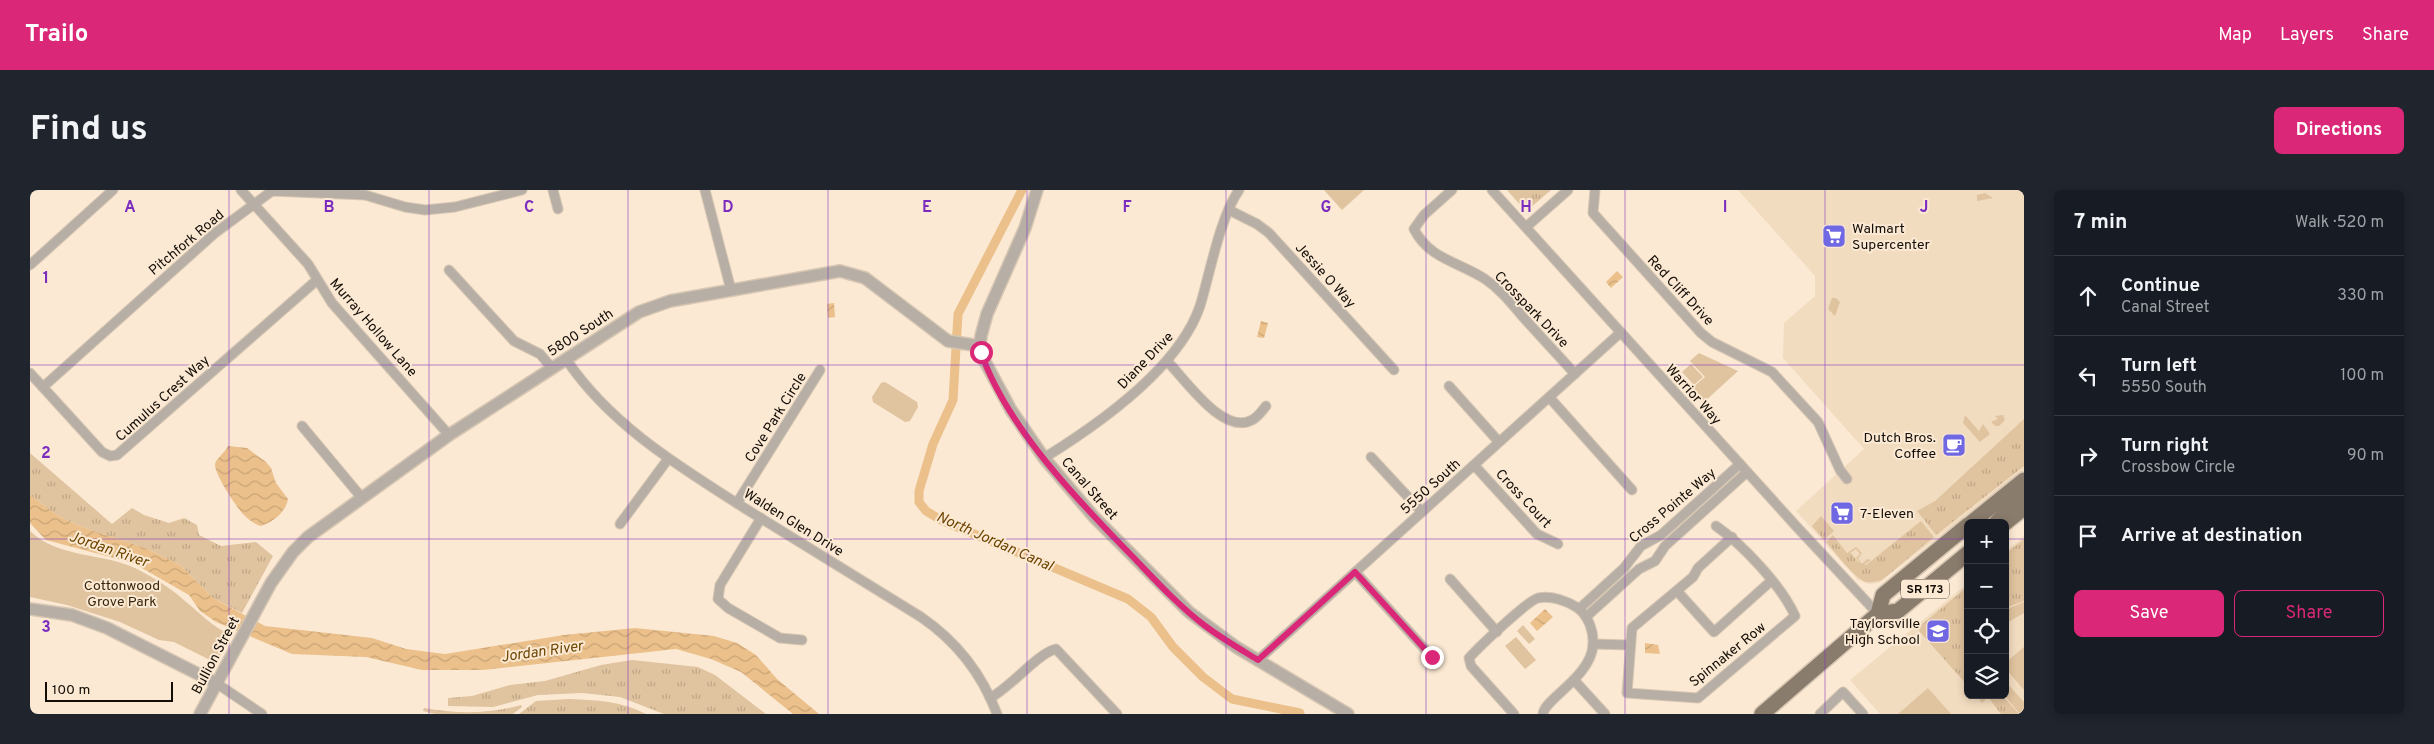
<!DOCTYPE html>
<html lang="en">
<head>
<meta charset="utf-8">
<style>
	body { margin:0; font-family:Overpass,sans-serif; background:#20242c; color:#f1f3f6 }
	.controls { position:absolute; right:15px; bottom:15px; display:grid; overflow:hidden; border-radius:8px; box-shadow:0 2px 8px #0003 }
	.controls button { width:45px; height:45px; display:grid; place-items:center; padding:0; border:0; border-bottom:1px solid #363941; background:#171b24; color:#f1f3f6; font:25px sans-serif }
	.scale { position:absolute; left:15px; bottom:12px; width:128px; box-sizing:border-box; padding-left:5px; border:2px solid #130d07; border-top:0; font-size:14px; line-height:18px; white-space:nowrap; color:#130d07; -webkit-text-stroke:4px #fbe9d3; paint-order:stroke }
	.stop { position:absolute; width:15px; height:15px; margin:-11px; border:4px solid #db2777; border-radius:50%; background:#fff }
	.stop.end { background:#db2777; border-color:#fff; box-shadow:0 1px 5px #0008 }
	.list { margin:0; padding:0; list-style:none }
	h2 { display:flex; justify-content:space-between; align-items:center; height:65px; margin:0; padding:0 20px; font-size:21px }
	h2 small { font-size:16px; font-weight:400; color:#9ea1a6 }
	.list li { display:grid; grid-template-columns:32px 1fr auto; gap:15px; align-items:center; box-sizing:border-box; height:80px; padding:0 20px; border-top:1px solid #363941 }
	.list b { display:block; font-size:19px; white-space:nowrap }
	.list p { margin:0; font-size:16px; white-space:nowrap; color:#9ea1a6 }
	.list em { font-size:16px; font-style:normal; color:#9ea1a6 }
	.actions { display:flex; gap:10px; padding:15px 20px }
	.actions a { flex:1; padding:11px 0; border:1px solid #db2777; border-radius:8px; text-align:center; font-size:18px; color:#db2777 }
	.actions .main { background:#db2777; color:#fff }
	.icon { flex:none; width:28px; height:28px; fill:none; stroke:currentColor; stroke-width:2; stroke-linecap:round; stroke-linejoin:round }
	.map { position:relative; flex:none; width:1994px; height:524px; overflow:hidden; border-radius:8px }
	header { display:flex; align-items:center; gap:30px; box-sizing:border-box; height:70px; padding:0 25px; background:#db2777; color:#fff }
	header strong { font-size:24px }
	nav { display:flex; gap:28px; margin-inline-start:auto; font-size:18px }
	.intro { display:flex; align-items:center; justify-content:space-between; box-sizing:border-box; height:120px; padding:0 30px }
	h1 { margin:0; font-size:35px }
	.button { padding:12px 22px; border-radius:8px; background:#db2777; color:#fff; font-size:18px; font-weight:700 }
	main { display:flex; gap:30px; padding:0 30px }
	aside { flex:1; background:#171b24; border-radius:8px; box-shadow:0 2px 8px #0003 }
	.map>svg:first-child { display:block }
	.built { fill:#f2dcc0 }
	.grass { fill:url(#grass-tufts) }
	.green { fill:#e0c39f }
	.water { fill:url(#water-waves) }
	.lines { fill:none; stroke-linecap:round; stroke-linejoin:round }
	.canal { stroke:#ebc08b; stroke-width:9 }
	.minor-casing { stroke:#d6c6b2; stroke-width:11 }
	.tertiary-casing { stroke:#d6c6b2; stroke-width:14 }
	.primary-casing { stroke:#d6c6b2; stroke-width:18 }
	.minor { stroke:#b7afa6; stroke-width:9 }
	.tertiary { stroke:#b7afa6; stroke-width:11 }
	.primary { stroke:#8a7c6c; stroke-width:15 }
	.route { stroke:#db2777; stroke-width:6 }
	.grid { fill:none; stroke:#7b2cbf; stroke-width:1; stroke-opacity:0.55 }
	.labels { text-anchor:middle; stroke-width:4; stroke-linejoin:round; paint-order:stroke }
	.shield { fill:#fbe9d3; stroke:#594f44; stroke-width:1 }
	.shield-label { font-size:12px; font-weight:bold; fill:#130d07 }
	.poi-label { font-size:14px; fill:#130d07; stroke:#fbe9d3; text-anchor:start }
	.street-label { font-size:14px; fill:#130d07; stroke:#fbe9d3 }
	.park-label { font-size:14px; fill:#38260e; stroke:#fbe9d3 }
	.water-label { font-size:15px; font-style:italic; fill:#6d4500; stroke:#fbe9d3 }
	.grid-label { font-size:16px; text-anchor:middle; font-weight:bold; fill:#7b2cbf; stroke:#fbe9d3; stroke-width:4; stroke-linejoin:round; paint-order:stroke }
</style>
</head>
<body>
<header>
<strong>Trailo</strong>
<nav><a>Map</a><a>Layers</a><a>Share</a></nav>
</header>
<div class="intro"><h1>Find us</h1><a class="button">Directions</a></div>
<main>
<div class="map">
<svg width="1994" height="524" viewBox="0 0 1994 524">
	<defs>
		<pattern id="grass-tufts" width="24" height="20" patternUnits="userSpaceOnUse" patternTransform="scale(1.25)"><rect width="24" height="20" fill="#e0c39f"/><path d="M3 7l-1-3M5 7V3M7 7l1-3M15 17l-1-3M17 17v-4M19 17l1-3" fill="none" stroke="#bfa687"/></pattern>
		<pattern id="water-waves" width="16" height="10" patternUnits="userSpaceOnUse" patternTransform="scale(1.25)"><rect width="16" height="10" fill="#ebc08b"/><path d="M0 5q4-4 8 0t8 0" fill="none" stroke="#c9a476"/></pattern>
	</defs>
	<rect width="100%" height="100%" fill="#fbe9d3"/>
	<g class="built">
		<polygon points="1708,0 1994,0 1994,280 1849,393 1839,394 1828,390 1766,321 1834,259 1753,168 1754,133 1785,106 1785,86"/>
		<polygon points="1994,346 1994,524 1850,524 1820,490 1938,393 1938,505 1975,505 1975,362"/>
	</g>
	<g class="grass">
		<polygon points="1477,0 1521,0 1499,19 1492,17"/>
		<polygon points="1994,229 1994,276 1906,345 1887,321 1905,311"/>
		<polygon points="0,263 82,334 102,318 114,325 139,333 154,328 167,335 169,345 191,356 226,352 243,366 212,423 183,408 150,375 115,358 49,336 27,325 0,305"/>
		<polygon points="1791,326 1804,341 1794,350 1782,336"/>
		<path d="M1891,331L1904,347L1852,390C1847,391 1841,393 1836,392C1824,388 1805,362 1796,352L1801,347L1816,364L1821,363L1828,372L1836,375Z"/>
		<polygon points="1994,349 1994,411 1975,418 1975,364"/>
		<polygon points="1938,396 1938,496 1889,441 1890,436"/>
		<polygon points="602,470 668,477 685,485 736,524 634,524 590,507 552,503 508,505 463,517 418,516 418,508 442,506 480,495 515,491 571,475"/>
		<polygon points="1946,505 1972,505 1989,524 1971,524 1958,507 1952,513"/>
		<path d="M539,509C566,510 591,511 616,524H489L506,511Z"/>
		<path d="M491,515L492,517L483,524H405L393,521L394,518C427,524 459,524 491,515Z"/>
	</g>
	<g class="green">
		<polygon points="1294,0 1334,0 1312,20"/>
		<polygon points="1955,3 1963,8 1947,11 1947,5"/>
		<polygon points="1802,108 1806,108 1810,112 1805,126 1798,119"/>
		<polygon points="1669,163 1708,181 1674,212 1662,198 1675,187 1660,171"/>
		<polygon points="1661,174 1673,187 1664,195 1652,182"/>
		<polygon points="855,192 887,212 888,217 880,231 875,232 843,212 842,207 851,193"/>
		<polygon points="1935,225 1949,241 1953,234 1960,244 1950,252 1933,233"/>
		<polygon points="1973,225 1975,230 1969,236 1965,236 1961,232 1968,229 1965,226"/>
		<path d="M0,341C29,369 72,362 107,379C123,387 142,399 155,411C171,424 181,436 201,445L186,473L144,452L129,450L90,432L37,415L0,407Z"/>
		<polygon points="1803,345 1817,363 1826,357 1832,363 1828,369 1832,374 1837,369 1841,370 1832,376 1826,368 1830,364 1826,359 1817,365 1801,347"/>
		<polygon points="1994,412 1994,423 1975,434 1975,420"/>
		<polygon points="1493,435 1505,449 1499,454 1487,441"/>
		<polygon points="1486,447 1506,470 1495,479 1475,456"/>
		<polygon points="1994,457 1994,500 1975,478 1975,473"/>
		<polygon points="1975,491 1994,512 1994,524 1990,524 1974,505"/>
		<polygon points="1898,498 1921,524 1868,524"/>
	</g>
	<g class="water">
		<polygon points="1587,81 1593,87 1581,98 1576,92"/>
		<polygon points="804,113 805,127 798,128 797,114"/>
		<polygon points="1231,131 1238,133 1234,148 1227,147"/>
		<path d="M198,256L217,258L236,272L241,278L246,293L258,309C256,322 243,332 231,336C224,334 219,330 214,325C207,318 185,285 185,275C185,269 195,263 198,256Z"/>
		<polygon points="0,305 27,325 49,336 115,358 150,375 183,408 235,436 342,448 376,459 415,464 534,445 605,438 684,446 707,453 726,465 747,489 789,524 763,524 711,482 681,469 646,459 453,480 392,480 336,467 262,464 186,432 170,421 159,405 103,373 16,350 0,333"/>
		<polygon points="1515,419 1523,427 1507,441 1500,433"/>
		<polygon points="1615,453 1628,455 1630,464 1615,463"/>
	</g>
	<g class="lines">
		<polyline class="canal" points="992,0 928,124 923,210 903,254 889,301 889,312 896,321 911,330 1098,409 1121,427 1143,457 1173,487 1202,509 1270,523"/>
		<g class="minor-casing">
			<g id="minor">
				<polyline points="211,0 278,74 302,113 419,245"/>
				<polyline points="523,0 528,19"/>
				<polyline points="675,0 701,100"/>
				<path d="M1422,0L1394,25L1384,39C1399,69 1429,72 1455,89C1470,99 1481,113 1493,127C1510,146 1528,165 1545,184"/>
				<polyline points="1462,0 1766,336 1848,424"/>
				<polyline points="1565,0 1563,23 1671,143 1682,152 1742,182 1788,232 1810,280 1817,289"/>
				<polyline points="1199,20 1227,34 1239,43 1364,180"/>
				<polyline points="1496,37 1538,0"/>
				<polyline points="0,75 83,0"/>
				<polyline points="419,80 484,151 510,164 522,178"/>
				<path d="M536,169C580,235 650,277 716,319C774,355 833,391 891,427C926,451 952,484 967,524"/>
				<path d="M1137,171C1155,189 1193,246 1222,230C1228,227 1232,221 1236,216"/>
				<polyline points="0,183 72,262 80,266 87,265 287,90"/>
				<polyline points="1419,196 1469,252"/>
				<polyline points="13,197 185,43 242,1 335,5 375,17 395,20 425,17 492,0"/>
				<polyline points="1519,207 1602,300"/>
				<polyline points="272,236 332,308"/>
				<polyline points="1341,267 1392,322"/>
				<path d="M1014,268C1069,234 1149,178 1170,116C1180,83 1190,27 1209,0"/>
				<polyline points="1444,275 1507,344 1528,354"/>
				<polyline points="707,313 790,180"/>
				<polyline points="731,328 690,395 688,409 698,418 750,448 772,450"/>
				<polyline points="590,334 638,269"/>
				<path d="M1686,336C1712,354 1752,396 1765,426L1668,508L1597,503L1602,438L1663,387L1668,378L1702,347"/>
				<polyline points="1325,382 1402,467"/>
				<polyline points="1420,389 1467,442"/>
				<polyline points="1647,401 1684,442 1741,391"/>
				<polyline points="1549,419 1594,378 1611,356 1631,345 1710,274"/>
				<polyline points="1556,427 1609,379 1625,371 1635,356 1717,282"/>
				<polyline points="1563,454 1599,455"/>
				<polyline points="1228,470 1590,143"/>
				<polyline points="1544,490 1575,524"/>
				<polyline points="186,493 232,524"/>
				<path d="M960,508C981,497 1008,463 1026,459L1087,524"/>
				<path d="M1484,524L1441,476L1439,468C1449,457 1497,411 1508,408C1521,405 1537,411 1548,418C1559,427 1564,442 1563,455C1561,487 1514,509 1513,524"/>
				<polyline points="1790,524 1813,502 1833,524"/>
			</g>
		</g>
		<g class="tertiary-casing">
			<g id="tertiary">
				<polyline points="1007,0 995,38 957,124 951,146 950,156 953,168 981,220 1014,268 1064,327 1159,422 1206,457 1318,524"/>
				<polyline points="0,419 42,425 77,438 186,493"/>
				<polyline points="170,524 241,393 263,362 278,347 419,245 609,122 640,111 810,81 835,88 918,151 950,156"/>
			</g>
		</g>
		<g class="primary-casing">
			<g id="primary">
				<polyline points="1941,333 1994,290"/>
				<polyline points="1966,333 1994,304"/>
				<polyline points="1975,333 1994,318"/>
				<polyline points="1848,424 1868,421 1938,363"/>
				<polyline points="1732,524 1848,424 1853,405 1938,335"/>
			</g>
		</g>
		<use href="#minor" class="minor"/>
		<use href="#tertiary" class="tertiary"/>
		<use href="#primary" class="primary"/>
	</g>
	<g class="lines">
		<path class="route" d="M951,162C976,237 1051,314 1105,369C1127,392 1149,416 1174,435C1191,448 1210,459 1228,470L1325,382L1402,467"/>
	</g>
	<path class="grid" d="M199,0V524M399,0V524M598,0V524M798,0V524M997,0V524M1196,0V524M1396,0V524M1595,0V524M1795,0V524M0,175H1994M0,349H1938M1975,349H1994"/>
	<defs>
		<g id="supermarket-square" transform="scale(1.25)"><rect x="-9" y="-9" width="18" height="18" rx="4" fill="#7068e2" stroke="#fbe9d3"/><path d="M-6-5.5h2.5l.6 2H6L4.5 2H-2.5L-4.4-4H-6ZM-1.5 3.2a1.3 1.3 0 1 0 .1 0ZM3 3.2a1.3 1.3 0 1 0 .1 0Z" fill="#fff"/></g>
		<g id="cafe-square" transform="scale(1.25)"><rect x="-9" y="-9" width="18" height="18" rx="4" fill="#7068e2" stroke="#fbe9d3"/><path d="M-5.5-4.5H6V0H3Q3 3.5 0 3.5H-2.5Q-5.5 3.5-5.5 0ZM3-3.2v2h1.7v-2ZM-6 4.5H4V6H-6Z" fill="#fff"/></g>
		<g id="school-square" transform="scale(1.25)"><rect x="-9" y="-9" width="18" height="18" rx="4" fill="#7068e2" stroke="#fbe9d3"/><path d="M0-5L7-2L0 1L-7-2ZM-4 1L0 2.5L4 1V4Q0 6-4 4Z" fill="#fff"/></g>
	</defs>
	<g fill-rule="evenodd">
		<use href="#supermarket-square" x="1804" y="46"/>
		<use href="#cafe-square" x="1924" y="255"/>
		<use href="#supermarket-square" x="1812" y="323"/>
		<use href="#school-square" x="1908" y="441"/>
	</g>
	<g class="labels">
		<rect class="shield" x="1871" y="389.5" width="48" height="19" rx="4"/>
		<g class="shield-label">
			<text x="1895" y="403">SR 173</text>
		</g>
		<g class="poi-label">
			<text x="1822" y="43">Walmart<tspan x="1822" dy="16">Supercenter</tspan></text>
			<text x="1906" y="252" text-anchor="end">Dutch Bros.<tspan x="1906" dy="16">Coffee</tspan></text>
			<text x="1830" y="328">7-Eleven</text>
			<text x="1890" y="438" text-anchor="end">Taylorsville<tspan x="1890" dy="16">High School</tspan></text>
		</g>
		<g class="street-label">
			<text transform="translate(156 52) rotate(-40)" y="5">Pitchfork Road</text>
			<text transform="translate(1296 85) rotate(48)" y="5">Jessie O Way</text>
			<text transform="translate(1651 100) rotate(47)" y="5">Red Cliff Drive</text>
			<text transform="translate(1502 119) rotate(46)" y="5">Crosspark Drive</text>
			<text transform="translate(344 137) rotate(49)" y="5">Murray Hollow Lane</text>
			<text transform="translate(550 142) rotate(-33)" y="5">5800 South</text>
			<text transform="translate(1115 170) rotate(-46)" y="5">Diane Drive</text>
			<text transform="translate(1664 204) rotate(48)" y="5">Warrior Way</text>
			<text transform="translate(132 208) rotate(-42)" y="5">Cumulus Crest Way</text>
			<text transform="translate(745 227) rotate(-58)" y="5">Cove Park Circle</text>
			<text transform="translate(1400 296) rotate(-42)" y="5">5550 South</text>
			<text transform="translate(1060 298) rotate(49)" y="5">Canal Street</text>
			<text transform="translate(1494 308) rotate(47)" y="5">Cross Court</text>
			<text transform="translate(1642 315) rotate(-40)" y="5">Cross Pointe Way</text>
			<text transform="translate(764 332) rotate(32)" y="5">Walden Glen Drive</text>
			<text transform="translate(1697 464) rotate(-39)" y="5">Spinnaker Row</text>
			<text transform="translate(185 465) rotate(-62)" y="5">Bullion Street</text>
		</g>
		<g class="park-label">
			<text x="92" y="400">Cottonwood<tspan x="92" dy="16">Grove Park</tspan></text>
		</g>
		<g class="water-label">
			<text transform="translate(965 351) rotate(24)" y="5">North Jordan Canal</text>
			<text transform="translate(79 359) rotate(19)" y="5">Jordan River</text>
			<text transform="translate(512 461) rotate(-8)" y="5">Jordan River</text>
		</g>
	</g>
	<g class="grid-label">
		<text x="100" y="22">A</text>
		<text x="299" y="22">B</text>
		<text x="499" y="22">C</text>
		<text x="698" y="22">D</text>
		<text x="897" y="22">E</text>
		<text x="1097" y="22">F</text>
		<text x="1296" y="22">G</text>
		<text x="1496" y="22">H</text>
		<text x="1695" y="22">I</text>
		<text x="1894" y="22">J</text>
		<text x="16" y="93">1</text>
		<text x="16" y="268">2</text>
		<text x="16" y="442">3</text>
	</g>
</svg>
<div class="controls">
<button>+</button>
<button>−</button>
<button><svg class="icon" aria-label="locate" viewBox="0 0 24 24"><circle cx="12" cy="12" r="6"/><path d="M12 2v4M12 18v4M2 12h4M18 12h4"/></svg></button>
<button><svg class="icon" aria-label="layers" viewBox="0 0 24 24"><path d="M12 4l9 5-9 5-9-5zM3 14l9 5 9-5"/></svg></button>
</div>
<div class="scale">100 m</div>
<div class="stop" style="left:951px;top:162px"></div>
<div class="stop end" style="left:1402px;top:467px"></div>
</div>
<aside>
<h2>7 min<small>Walk · 520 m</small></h2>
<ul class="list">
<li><svg class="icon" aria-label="ahead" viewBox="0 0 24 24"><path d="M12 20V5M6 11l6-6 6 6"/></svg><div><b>Continue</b><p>Canal Street</p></div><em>330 m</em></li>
<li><svg class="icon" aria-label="left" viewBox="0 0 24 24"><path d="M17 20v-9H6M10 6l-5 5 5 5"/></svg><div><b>Turn left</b><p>5550 South</p></div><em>100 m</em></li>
<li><svg class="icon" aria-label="right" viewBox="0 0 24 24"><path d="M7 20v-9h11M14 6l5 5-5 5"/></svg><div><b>Turn right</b><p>Crossbow Circle</p></div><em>90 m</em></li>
<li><svg class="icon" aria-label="arrive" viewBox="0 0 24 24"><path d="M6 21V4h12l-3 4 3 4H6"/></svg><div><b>Arrive at destination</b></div></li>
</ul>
<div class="actions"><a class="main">Save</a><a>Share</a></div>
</aside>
</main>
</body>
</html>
